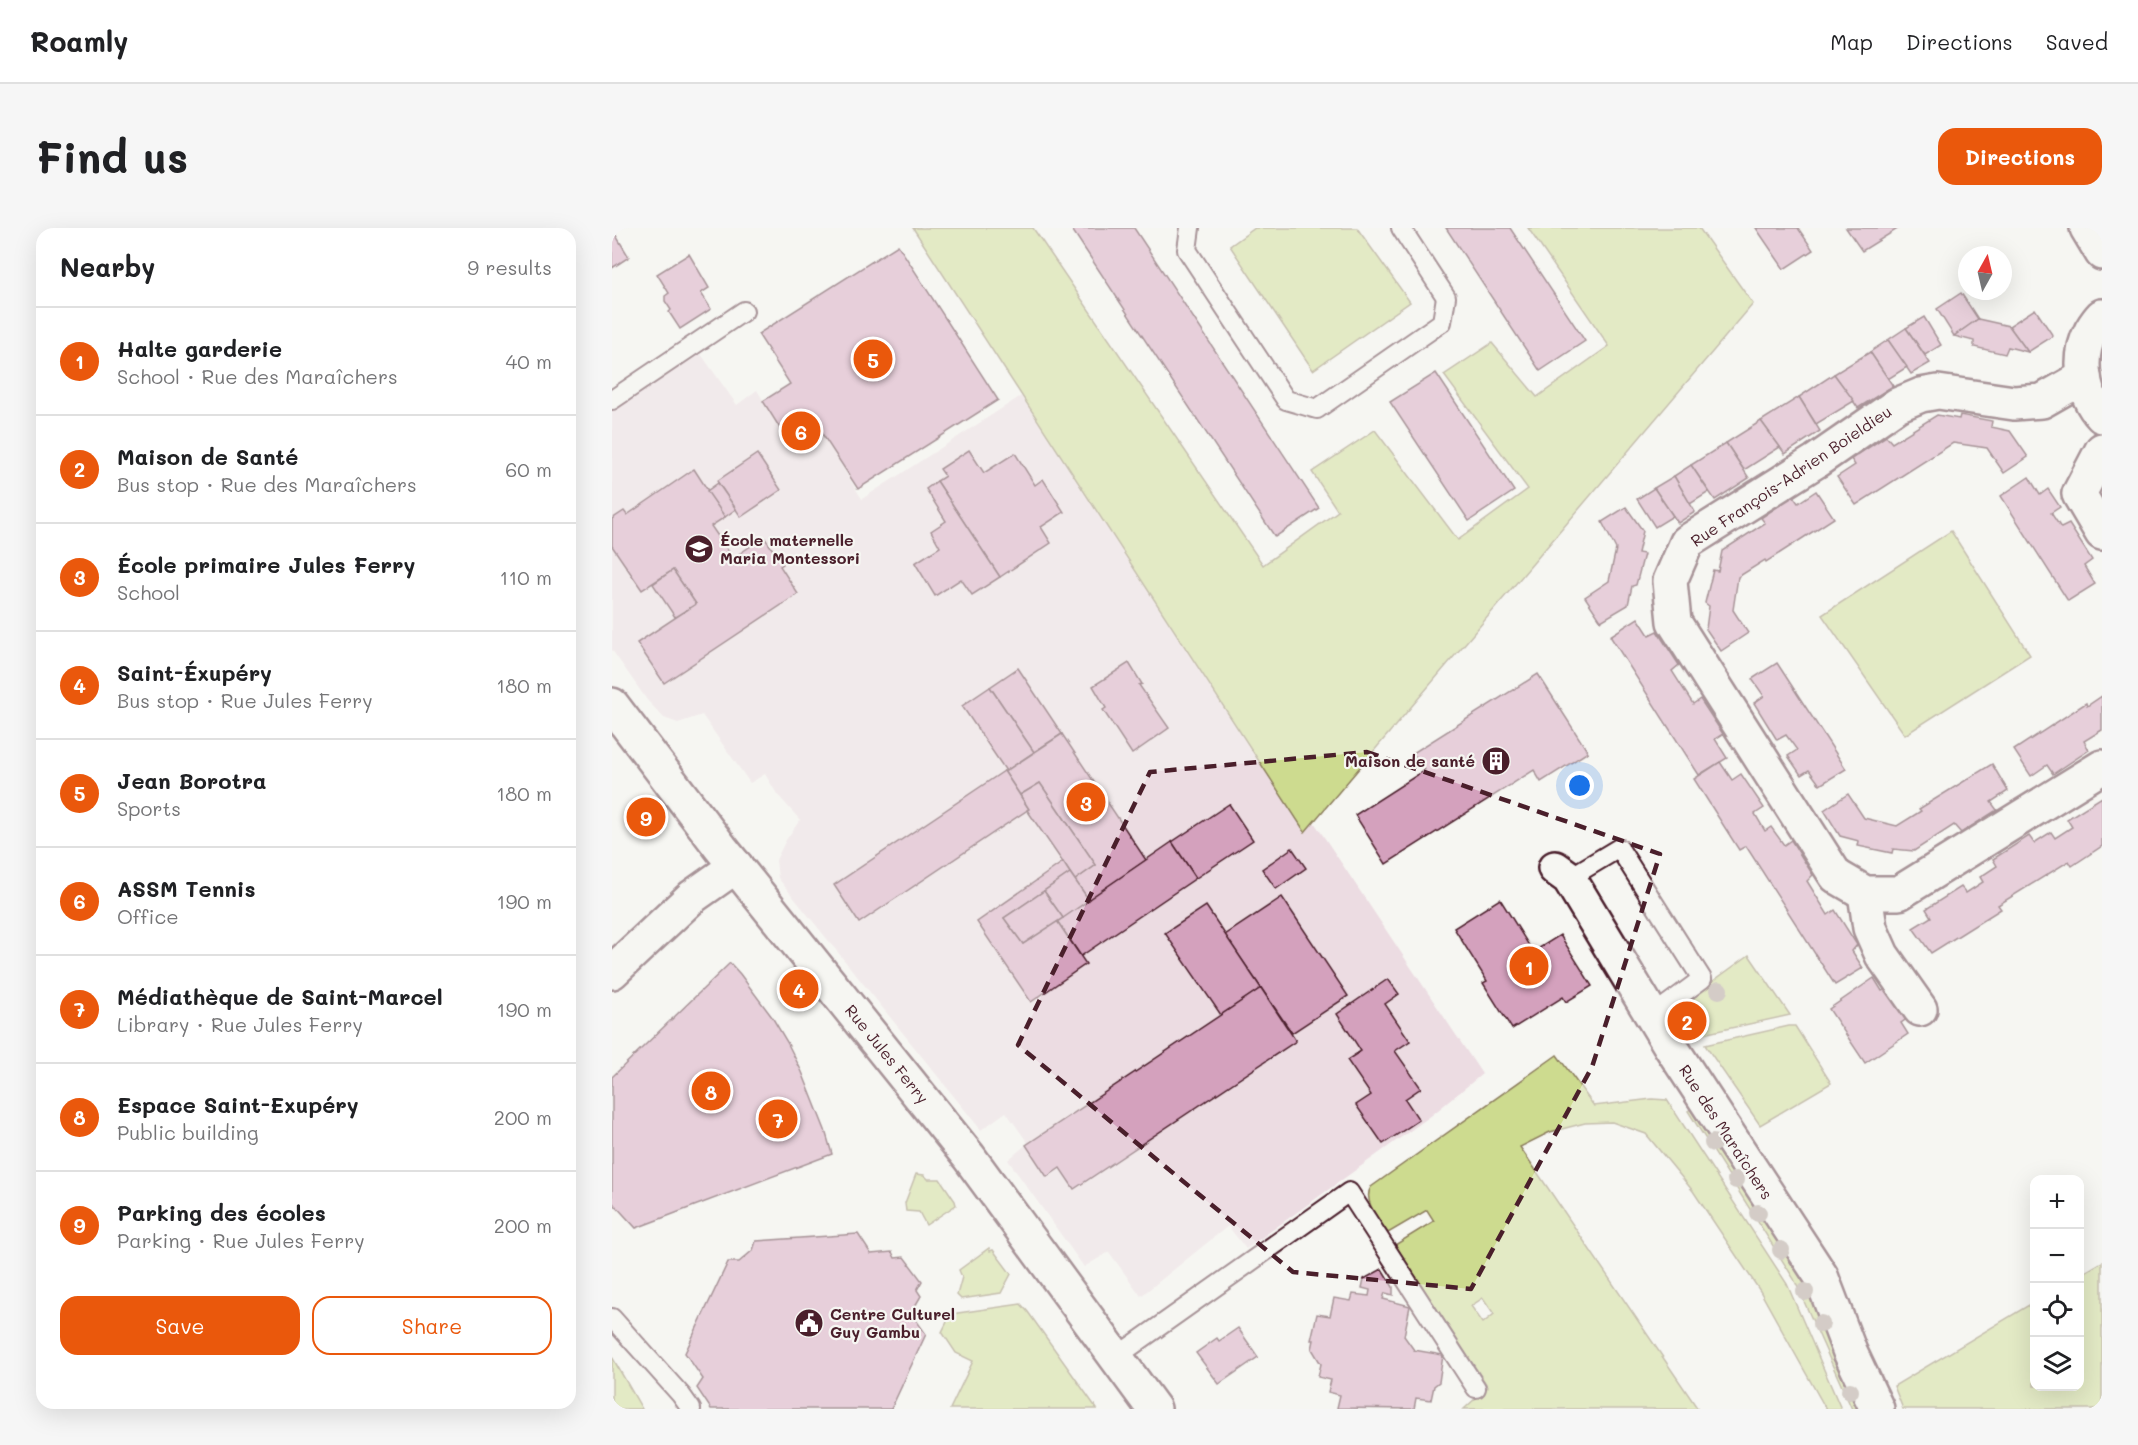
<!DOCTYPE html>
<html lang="en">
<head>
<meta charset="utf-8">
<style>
	body { margin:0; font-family:Mali,sans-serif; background:#f6f6f6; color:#202124 }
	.controls { position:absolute; right:18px; bottom:18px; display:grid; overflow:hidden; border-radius:12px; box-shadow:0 6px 24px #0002 }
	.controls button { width:54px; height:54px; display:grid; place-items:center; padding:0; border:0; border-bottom:2px solid #e0e0e0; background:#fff; color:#202124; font:30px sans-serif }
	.compass { position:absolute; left:1346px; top:18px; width:54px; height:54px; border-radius:50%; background:#fff; box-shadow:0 6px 24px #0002; rotate:8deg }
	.you { position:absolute; left:968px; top:558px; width:21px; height:21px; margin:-15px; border:4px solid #fff; border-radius:50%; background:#1a73e8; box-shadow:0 0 0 9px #1a73e833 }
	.badge { display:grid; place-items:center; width:39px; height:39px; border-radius:50%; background:#ea580c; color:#fff; font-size:20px; font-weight:700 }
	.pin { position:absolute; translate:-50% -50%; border:3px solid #fff; box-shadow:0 2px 6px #0006 }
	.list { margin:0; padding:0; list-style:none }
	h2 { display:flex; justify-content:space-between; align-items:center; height:78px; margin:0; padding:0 24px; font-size:26px }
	h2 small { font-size:20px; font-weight:400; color:#757577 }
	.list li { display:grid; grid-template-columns:39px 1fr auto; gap:18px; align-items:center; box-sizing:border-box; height:108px; padding:0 24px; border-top:2px solid #e0e0e0 }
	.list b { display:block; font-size:22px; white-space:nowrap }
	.list p { margin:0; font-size:20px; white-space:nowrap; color:#757577 }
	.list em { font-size:20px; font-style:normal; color:#757577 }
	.actions { display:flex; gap:12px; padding:18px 24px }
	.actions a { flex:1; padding:14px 0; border:2px solid #ea580c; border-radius:18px; text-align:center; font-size:21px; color:#ea580c }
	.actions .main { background:#ea580c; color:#fff }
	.icon { flex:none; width:33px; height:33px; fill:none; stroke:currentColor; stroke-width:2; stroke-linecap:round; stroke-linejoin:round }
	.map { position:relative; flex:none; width:1490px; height:1181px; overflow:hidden; border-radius:18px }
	header { display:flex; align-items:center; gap:36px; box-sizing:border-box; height:84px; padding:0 30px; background:#fff; border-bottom:2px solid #e0e0e0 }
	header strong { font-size:28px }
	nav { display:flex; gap:33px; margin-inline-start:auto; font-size:21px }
	.intro { display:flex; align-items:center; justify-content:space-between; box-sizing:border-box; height:144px; padding:0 36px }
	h1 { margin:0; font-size:42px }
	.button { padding:15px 27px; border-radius:18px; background:#ea580c; color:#fff; font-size:21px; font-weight:700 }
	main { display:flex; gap:36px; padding:0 36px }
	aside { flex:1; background:#fff; border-radius:18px; box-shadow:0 6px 24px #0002 }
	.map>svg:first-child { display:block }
	.built { fill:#ecdce2 }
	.green { fill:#cddb8f; stroke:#8c7d5d; stroke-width:1.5; fill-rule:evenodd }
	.building { fill:#d4a1bd; stroke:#4a1f2b; stroke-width:1.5 }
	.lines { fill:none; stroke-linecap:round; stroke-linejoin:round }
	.service-casing { stroke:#4a1f2b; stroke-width:22 }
	.minor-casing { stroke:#4a1f2b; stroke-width:38 }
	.secondary-casing { stroke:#4a1f2b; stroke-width:38 }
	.service { stroke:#f6f6f2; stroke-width:18 }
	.minor { stroke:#f6f6f2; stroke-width:33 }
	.secondary { stroke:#f6f6f2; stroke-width:33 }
	.tree { fill:#aa9a92 }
	.marked { fill:none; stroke:#4a1f2b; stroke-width:4.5; stroke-dasharray:12 8; stroke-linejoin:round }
	.labels { text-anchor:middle; stroke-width:4.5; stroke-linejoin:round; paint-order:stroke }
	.street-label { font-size:16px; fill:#4a1f2b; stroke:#f6f6f2 }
	.poi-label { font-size:16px; font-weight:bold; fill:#4a1f2b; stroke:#f6f6f2; text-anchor:start }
</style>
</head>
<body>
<header>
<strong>Roamly</strong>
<nav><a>Map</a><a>Directions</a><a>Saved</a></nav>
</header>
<div class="intro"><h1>Find us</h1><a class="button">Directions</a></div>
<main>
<aside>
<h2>Nearby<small>9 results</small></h2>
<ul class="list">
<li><span class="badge">1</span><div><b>Halte garderie</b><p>School · Rue des Maraîchers</p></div><em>40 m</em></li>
<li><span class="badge">2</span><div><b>Maison de Santé</b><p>Bus stop · Rue des Maraîchers</p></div><em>60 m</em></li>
<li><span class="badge">3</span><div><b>École primaire Jules Ferry</b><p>School</p></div><em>110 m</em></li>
<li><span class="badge">4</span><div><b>Saint-Éxupéry</b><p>Bus stop · Rue Jules Ferry</p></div><em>180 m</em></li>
<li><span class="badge">5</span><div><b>Jean Borotra</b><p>Sports</p></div><em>180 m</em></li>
<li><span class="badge">6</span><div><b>ASSM Tennis</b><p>Office</p></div><em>190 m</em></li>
<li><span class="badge">7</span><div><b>Médiathèque de Saint-Marcel</b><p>Library · Rue Jules Ferry</p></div><em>190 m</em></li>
<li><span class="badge">8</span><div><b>Espace Saint-Exupéry</b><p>Public building</p></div><em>200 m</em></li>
<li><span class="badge">9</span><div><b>Parking des écoles</b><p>Parking · Rue Jules Ferry</p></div><em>200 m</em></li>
</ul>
<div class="actions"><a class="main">Save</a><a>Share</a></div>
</aside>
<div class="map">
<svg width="1490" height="1181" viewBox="0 0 1490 1181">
	<rect width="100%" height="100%" fill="#f6f6f2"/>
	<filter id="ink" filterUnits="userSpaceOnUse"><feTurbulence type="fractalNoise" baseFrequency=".0167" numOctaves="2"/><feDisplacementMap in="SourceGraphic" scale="12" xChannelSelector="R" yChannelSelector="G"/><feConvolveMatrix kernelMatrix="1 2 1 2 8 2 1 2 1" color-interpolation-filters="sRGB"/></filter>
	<g filter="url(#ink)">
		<polygon class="built" points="86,122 125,177 145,162 181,221 209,204 250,271 409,168 692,604 702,594 870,846 820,887 634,1021 616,998 529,1068 497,1024 472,1039 396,932 416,915 394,884 369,902 166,650 164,632 174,612 188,592 165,566 153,546 138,555 90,487 66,495 52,490 35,472 0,422 0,180"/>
		<g class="green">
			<polygon points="301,0 421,0 651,337 726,283 700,244 763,202 846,312 916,261 832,147 880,115 925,169 997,118 916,0 1087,0 1141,76 693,604"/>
			<polygon points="643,0 745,0 798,74 701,142 618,18"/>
			<polygon points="1339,303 1418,427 1293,507 1210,387"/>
			<polygon points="1137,727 1178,787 1087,807 1068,777"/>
			<polygon points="1177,798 1183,798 1219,855 1148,897 1093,817"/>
			<path d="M945,827L982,878L1040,871L1055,872L1175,1056L1229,1181H1214L1148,1063L1081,963L1034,906L1000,894L973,895L938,904L908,919L1086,1181H852L876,1159L783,1017L822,993L815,982L776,1005C768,993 750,973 759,959ZM871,1070L882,1086L871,1095L859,1078Z"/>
			<polygon points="1084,877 1199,1056 1252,1181 1240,1181 1182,1051 1076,883"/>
			<polygon points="304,946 312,947 316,951 328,951 343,973 344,977 314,997 307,984 294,983 293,975"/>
			<polygon points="377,1020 378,1023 381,1022 399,1046 389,1065 349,1071 345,1067 350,1049 347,1042"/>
			<polygon points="1490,1034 1490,1181 1291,1181 1282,1158 1422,1074 1422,1158 1468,1158 1468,1047"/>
			<polygon points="409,1076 416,1084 485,1181 338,1181 361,1133 344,1125 330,1104 339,1086"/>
			<polygon points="0,1129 3,1134 30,1181 0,1181"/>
		</g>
		<g class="building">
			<polygon points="459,0 522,0 707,280 663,309"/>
			<polygon points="834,0 898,0 973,113 928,143"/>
			<polygon points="1144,0 1186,0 1201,22 1172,41"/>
			<polygon points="1234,0 1287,0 1250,23"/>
			<polygon points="0,1 17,29 0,40"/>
			<polygon points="286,17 386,172 246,261 209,204 181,221 151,173 178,156 146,106"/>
			<polygon points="77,26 97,60 89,65 99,81 68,101 57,84 59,82 53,73 53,68 57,65 45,46"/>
			<polygon points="1349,65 1366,91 1342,108 1325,81"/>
			<polygon points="1423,81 1441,108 1416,124 1397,98"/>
			<polygon points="1312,89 1329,117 1313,127 1294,100"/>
			<polygon points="1366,91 1397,98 1416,124 1396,119 1393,126 1362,119 1362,113 1342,108"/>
			<polygon points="1294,100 1318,135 1299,146 1276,112"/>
			<polygon points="1276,112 1295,139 1276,151 1258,124"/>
			<polygon points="1258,124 1281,158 1246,180 1222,146"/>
			<polygon points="824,145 902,263 857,293 778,174"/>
			<polygon points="1222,146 1242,173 1204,196 1187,169"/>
			<polygon points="1187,169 1208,203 1173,226 1149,193"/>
			<polygon points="1325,187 1347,191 1348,187 1380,193 1379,199 1398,203 1416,229 1392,245 1375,220 1341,215 1244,277 1225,249 1243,237 1239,231 1274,208 1280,215"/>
			<polygon points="1149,193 1168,219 1132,242 1114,215"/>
			<polygon points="1114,215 1137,250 1103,272 1079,237"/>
			<polygon points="357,222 372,245 403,225 423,257 431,251 452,284 429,299 439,315 388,349 325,253 333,248 328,241"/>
			<polygon points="145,226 169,262 129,289 105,253"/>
			<polygon points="1079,237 1097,264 1078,276 1062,248"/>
			<polygon points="82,241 113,289 99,298 121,330 152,309 171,336 168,338 186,366 52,455 25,415 84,376 61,342 30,362 0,318 0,291 12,283 15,287"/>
			<polygon points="1062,248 1083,284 1066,295 1042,260"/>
			<polygon points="1417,249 1428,267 1436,261 1448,279 1439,285 1449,300 1457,296 1480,332 1472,338 1483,356 1456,373 1389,268"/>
			<polygon points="325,253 388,349 360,367 349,351 323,368 303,335 328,319 319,303 334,293 314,261"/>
			<polygon points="106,255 124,281 113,289 95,263"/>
			<polygon points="1042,260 1061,288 1043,299 1025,271"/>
			<polygon points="1204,263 1222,290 1154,334 1153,332 1126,349 1121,382 1136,405 1109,423 1094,401 1097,378 1093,375 1101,342 1106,343 1110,323 1153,295 1149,290 1181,268 1186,275"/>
			<polygon points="1014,279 1031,303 1026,325 1032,326 1024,357 1020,358 1016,377 989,393 973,369 997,353 1004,321 990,294"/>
			<polygon points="61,342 84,376 63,389 41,356"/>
			<polygon points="1026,390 1037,407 1045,403 1067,437 1060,443 1081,476 1088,471 1111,506 1103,511 1115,530 1087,547 998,408"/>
			<polygon points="517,435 530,456 527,457 557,500 520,526 491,482 494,480 481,458"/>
			<polygon points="1165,435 1234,541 1208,557 1197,542 1189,547 1176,528 1185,522 1174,507 1165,512 1142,475 1152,468 1140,451"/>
			<polygon points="406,440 450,506 422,524 378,459"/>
			<polygon points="926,446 976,524 929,554 922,542 774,636 743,587 813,542 801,525"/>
			<polygon points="378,459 422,524 394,543 350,478"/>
			<polygon points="1490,468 1490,502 1472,513 1477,522 1441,546 1435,537 1419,548 1402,522 1474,475 1475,478"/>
			<polygon points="450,506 534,632 477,672 463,652 484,637 428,555 408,567 392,543 394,543"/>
			<polygon points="1108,534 1120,552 1129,546 1152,580 1143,586 1153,603 1159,599 1172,617 1179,612 1201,647 1195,653 1216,687 1223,682 1245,717 1240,723 1251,740 1223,757 1134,618 1127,622 1082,551"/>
			<polygon points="1380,536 1396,563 1379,574 1385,582 1349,605 1342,597 1302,623 1281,621 1280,625 1246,618 1247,613 1228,608 1212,582 1236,566 1252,590 1285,598 1309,583 1307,581"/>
			<polygon points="392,543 417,581 247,695 222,657"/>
			<polygon points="428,555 484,637 463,652 415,582 417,581 408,567"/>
			<polygon points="1490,569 1490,618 1460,638 1457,633 1386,677 1389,681 1319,725 1301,700 1319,689 1314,681 1349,659 1354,665 1371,654 1368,649 1385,638 1381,631 1417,608 1422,615 1439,604 1443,610 1460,599 1455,591"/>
			<polygon points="617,576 641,612 584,650 560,614"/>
			<polygon points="560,614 584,650 469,728 445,693"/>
			<polygon points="680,620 694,640 664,661 650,641"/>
			<polygon points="451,634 458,645 392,690 411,716 445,693 474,736 419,774 365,694"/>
			<polygon points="458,645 477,672 451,690 432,663"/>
			<polygon points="432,663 451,690 411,716 392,690"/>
			<polygon points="670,669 736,768 680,805 613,707"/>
			<polygon points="888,671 921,724 948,707 980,758 954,774 951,769 900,801 871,755 875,753 842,700"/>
			<polygon points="594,678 649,760 609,787 553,705"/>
			<polygon points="118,735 128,746 160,789 175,814 190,844 213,902 220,926 24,1000 0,974 0,849"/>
			<polygon points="1262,750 1270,763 1276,760 1296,790 1289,795 1296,806 1253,835 1217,781"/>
			<polygon points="776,751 787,766 773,776 798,813 783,823 809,860 793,871 807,892 771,916 744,877 759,867 735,832 749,823 725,786"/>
			<polygon points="649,760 684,813 462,961 448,940 435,949 414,917"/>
			<polygon points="246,1006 259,1026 280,1024 283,1030 292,1029 310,1053 305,1062 309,1068 299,1085 314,1106 279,1181 99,1181 85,1160 91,1151 73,1125 116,1034 127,1034 141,1022 144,1013"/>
			<polygon points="770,1041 781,1059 781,1067 773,1065 771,1071 798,1078 792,1108 802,1122 831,1127 827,1154 822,1158 819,1172 804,1170 802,1181 725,1180 728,1167 716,1164 719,1152 706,1149 709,1136 700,1121 702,1112 699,1112 705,1086 718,1088 722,1070 739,1073 741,1066 757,1068 758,1062 750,1060 752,1051"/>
			<polygon points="626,1100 646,1129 607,1156 584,1125 605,1110 607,1113"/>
		</g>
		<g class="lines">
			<g class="service-casing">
				<g id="service">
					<polyline points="578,0 575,22 674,172 705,181 830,94 834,69 789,0"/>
					<polyline points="0,172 132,83"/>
					<polyline points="957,650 1007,620 1090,751 1040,788"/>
					<polyline points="0,1090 69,1167 79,1181"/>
					<polyline points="504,1129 737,964 864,1160"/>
				</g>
			</g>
			<g class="minor-casing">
				<g id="minor">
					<polyline points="1472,149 1430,173 1402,175 1326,164 1309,167 1285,177 1204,233 1075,314 1058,353 1062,394 1224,648 1253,665 1287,665 1490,539"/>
					<polyline points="1490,222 1467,266 1490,305"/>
					<polyline points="0,477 109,620 357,929 542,1181"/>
					<polyline points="943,640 957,650 1059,819 1209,1048 1238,1124 1265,1181"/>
					<polyline points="1253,665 1258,700 1270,727 1308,781"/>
					<polyline points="0,744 80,669 124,638"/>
				</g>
			</g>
			<g class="secondary-casing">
				<g id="secondary">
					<polyline points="1475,0 1490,25"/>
					<path d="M1490,88C1486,92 1482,98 1479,103C1465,129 1470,167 1490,188"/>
				</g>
			</g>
			<use href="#service" class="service"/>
			<use href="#minor" class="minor"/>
			<use href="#secondary" class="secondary"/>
		</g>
		<g class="tree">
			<circle cx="1107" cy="762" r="9"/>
			<circle cx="1075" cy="782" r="9"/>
			<circle cx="1101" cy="915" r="9"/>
			<circle cx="1124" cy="952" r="9"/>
			<circle cx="1146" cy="985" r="9"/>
			<circle cx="1169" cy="1022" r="9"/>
			<circle cx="1193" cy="1064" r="9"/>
			<circle cx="1209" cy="1096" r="9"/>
			<circle cx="1238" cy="1163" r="9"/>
		</g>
	</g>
	<path d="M0 0H1490V1181H0ZM755,524L1048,626L980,839L859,1061L681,1044L406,817L538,544Z" fill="#f6f6f2" fill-opacity=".55" fill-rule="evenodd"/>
	<path class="marked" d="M755,524L1048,626L980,839L859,1061L681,1044L406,817L538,544Z"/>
	<defs>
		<g id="school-disc" transform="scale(1.5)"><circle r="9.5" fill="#4a1f2b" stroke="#f6f6f2"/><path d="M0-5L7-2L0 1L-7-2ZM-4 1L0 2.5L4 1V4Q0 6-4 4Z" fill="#fff"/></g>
		<g id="building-disc" transform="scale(1.5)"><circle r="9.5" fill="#4a1f2b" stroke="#f6f6f2"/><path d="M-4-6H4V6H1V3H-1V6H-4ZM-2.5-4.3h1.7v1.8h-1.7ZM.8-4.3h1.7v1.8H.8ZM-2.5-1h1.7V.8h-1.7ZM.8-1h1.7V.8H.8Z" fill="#fff"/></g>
		<g id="civic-disc" transform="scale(1.5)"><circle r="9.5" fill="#4a1f2b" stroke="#f6f6f2"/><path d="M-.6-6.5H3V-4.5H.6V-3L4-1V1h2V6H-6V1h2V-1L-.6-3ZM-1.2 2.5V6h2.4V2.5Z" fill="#fff"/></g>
	</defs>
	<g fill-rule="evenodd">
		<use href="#school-disc" x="87" y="321"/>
		<use href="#building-disc" x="884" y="533"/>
		<use href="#civic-disc" x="197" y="1095"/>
	</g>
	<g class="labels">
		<g class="street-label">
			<text transform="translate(1179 248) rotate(-34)" y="6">Rue François-Adrien Boieldieu</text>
			<text transform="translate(275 826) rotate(51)" y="6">Rue Jules Ferry</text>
			<text transform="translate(1114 904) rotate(57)" y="6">Rue des Maraîchers</text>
		</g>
		<g class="poi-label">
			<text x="108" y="318">École maternelle<tspan x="108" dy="18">Maria Montessori</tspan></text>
			<text x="863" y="539" text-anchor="end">Maison de santé</text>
			<text x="218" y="1092">Centre Culturel<tspan x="218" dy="18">Guy Gambu</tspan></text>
		</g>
	</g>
</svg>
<div class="controls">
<button>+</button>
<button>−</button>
<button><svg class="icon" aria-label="locate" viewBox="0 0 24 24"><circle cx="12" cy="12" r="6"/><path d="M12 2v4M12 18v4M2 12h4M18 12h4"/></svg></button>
<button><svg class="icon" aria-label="layers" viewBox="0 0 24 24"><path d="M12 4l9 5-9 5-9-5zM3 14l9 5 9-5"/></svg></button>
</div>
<svg class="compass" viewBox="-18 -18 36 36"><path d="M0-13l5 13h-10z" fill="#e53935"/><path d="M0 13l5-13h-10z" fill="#757577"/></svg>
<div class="you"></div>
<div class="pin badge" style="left:917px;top:738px">1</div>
<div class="pin badge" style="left:1075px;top:793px">2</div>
<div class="pin badge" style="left:474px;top:574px">3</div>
<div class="pin badge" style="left:187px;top:761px">4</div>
<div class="pin badge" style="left:261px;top:131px">5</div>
<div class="pin badge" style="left:189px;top:203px">6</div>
<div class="pin badge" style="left:166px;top:891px">7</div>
<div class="pin badge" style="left:99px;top:863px">8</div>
<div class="pin badge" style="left:34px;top:589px">9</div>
</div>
</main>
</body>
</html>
